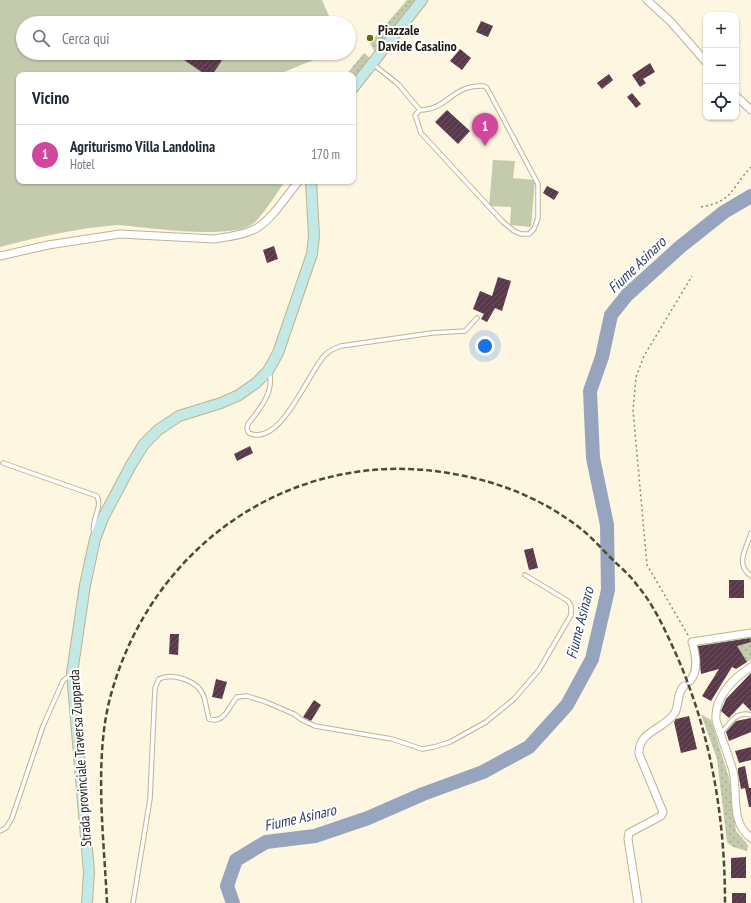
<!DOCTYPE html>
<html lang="it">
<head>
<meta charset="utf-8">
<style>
	body { margin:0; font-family:"PT Sans Narrow",sans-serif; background:#f2f2f3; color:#1f2937 }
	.controls { position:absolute; right:12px; top:12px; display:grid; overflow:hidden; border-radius:8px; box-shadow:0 1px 3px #0004 }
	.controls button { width:36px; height:36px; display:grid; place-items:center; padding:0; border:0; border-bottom:1px solid #e0e1e3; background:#fff; color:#1f2937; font:20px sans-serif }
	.you { position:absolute; left:485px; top:346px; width:14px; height:14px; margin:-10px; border:3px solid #fff; border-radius:50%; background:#1a73e8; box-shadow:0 0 0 6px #1a73e833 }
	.badge { display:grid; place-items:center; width:26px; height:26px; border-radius:50%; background:#ea580c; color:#fff; font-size:13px; font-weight:700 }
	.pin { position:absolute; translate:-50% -33px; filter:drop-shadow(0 1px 2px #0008) }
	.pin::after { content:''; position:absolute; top:21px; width:14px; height:12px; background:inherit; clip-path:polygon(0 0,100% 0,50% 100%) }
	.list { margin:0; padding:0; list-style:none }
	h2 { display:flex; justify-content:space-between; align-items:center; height:52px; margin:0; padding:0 16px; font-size:17px }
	h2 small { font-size:13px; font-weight:400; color:#747a83 }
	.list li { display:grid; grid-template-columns:26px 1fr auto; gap:12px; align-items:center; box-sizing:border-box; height:60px; padding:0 16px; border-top:1px solid #e0e1e3 }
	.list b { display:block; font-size:15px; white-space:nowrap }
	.list p { margin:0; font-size:13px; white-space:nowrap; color:#747a83 }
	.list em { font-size:13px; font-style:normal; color:#747a83 }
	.icon { flex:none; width:22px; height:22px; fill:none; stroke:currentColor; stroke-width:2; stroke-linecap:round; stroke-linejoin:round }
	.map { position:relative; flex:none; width:751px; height:903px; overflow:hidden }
	.search { position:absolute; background:#fff; box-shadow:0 1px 3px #0004; left:16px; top:16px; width:340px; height:44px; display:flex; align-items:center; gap:10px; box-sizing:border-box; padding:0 14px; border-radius:22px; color:#747a83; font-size:15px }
	.panel { position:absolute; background:#fff; box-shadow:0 1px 3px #0004; left:16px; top:72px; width:340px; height:112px; border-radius:8px }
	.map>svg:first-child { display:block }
	.grass { fill:url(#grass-dots) }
	.park { fill:#c4caac }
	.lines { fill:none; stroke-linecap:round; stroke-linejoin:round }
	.river { stroke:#96a4be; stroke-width:14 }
	.building { fill:url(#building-hatch) }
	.service-casing { stroke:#bfb391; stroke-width:5.5 }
	.minor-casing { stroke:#bfb391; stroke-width:9 }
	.secondary-casing { stroke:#bfb391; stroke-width:12 }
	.path { stroke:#8f8978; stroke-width:1.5; stroke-dasharray:2 3; stroke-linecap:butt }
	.service { stroke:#fff; stroke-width:3.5 }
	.minor { stroke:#fff; stroke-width:7 }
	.secondary { stroke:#c2e9e6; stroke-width:10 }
	.rail { stroke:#4d4839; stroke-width:2.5; stroke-dasharray:6 3; stroke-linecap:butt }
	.poi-dot { fill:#666a0c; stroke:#fff; stroke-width:1.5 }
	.labels { text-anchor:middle; stroke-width:4; stroke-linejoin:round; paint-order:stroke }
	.poi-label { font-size:14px; font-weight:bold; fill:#201b0e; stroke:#fff; text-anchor:start }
	.street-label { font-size:14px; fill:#201b0e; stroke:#fff }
	.water-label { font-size:15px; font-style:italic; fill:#2a3c63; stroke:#fff }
</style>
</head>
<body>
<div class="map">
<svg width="751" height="903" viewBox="0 0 751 903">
	<defs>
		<pattern id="grass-dots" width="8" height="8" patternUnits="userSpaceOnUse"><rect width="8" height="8" fill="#c4caac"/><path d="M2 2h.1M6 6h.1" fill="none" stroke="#a8ad93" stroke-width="1.8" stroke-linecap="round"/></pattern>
		<pattern id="building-hatch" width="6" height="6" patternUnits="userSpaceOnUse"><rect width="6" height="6" fill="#573949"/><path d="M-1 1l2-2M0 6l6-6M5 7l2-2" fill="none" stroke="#6b535f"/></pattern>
	</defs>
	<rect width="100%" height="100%" fill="#fdf6e1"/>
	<g class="grass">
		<polygon points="407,0 417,0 375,52 370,43"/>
		<polygon points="364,53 370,58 353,80 353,75 346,75"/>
		<polygon points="751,635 751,660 747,662 736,645 750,642 749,636"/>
		<polygon points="701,714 711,720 729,778 736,831 748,845 747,851 733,847 727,842 717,759"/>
	</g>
	<g class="park">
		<path d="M0,0H322L332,23H23V53H330L277,75H19V181H285C279,190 261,218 254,223C231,241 148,227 117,225C78,228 38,237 0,247Z"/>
		<polygon points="493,160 515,161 513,178 535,180 531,227 510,225 511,207 489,206"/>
	</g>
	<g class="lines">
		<polyline class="river" points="233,903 227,886 236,860 266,842 315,836 368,818 423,794 483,772 529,747 567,705 592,659 608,590 607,525 593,458 590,391 602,357 611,315 627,295 680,247 724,212 751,196"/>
	</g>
	<g class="building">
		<polygon points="481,21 493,26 488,37 476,32"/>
		<polygon points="460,49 471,58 462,70 450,61"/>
		<polygon points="174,53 221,53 225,56 212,75 206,75"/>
		<polygon points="650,63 655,72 643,79 646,83 640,87 632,75"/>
		<polygon points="609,74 613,80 602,89 597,83"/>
		<polygon points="632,93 641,104 636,108 627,97"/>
		<polygon points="447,110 470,131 458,144 435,122"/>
		<polygon points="547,186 559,192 554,200 543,193"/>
		<polygon points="274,246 278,259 267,263 263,250"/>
		<polygon points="498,277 511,281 502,311 495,308 487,322 481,319 484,314 473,309 480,291 492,296"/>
		<polygon points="250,446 253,453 237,461 234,454"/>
		<polygon points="533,548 538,568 529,570 524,550"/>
		<rect x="729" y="580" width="15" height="18"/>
		<polygon points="170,634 179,634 178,655 169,654"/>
		<polygon points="750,638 751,642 737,646 747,662 736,669 732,667 711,701 702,696 719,669 701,674 698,646"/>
		<polygon points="751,673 751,711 743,703 729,718 721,711 726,699"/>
		<polygon points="216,679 227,682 222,699 212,697"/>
		<polygon points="314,700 321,705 311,721 303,717"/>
		<polygon points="689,716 697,749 681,753 674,722 676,719"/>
		<polygon points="751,718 751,732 729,741 726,732 733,724 736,721"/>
		<polygon points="751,747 751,760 739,763 735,751"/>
		<polygon points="745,766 749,788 751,788 751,807 749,807 745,788 741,789 738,773 738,768"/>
		<polygon points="746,857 746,878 731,878 731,858"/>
		<rect x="732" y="893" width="14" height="10"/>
	</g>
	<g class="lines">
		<g class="service-casing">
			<g id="service">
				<path d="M374,65L398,84L420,110L415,115L421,133L503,222L514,231L521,234H529L534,229L538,218V184L487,88L484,86C452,84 448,110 420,110"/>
				<path d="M269,372C275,391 260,409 248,424L247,429L249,433C281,448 308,372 325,355C330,350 335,348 341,346L432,333L465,331L477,318"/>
				<path d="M3,463L97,496C103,508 90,521 94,534"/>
				<path d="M751,533C747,548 734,564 751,576"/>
				<path d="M721,733C730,723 737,710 751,715"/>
				<polyline points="0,831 6,828 12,818 43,726 63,681 70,675"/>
				<path d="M133,903L150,799L155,688L159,679C173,672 199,681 204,697C206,704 207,712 209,719C225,724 228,707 237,697L247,696L266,702L294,714L302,720L315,726L392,739L422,749L434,747L450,742L486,722L514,699L539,670L571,615V606L568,601L525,575"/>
			</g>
		</g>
		<g class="minor-casing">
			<g id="minor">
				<polyline points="647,0 671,22 706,62"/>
				<polyline points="736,96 751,110"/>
				<path d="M0,256L48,245L120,234L214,239C227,237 245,235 257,228C274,217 286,196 299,181"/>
				<path d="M751,667C733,678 714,698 716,720C721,737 728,754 733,771C738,793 730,823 751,838"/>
				<path d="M690,681C699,670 696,655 692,642L751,633"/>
				<path d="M638,903L628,839L629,833L661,816L663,812L639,754C638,731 663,730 674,714C680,706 676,693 684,686"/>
			</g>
		</g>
		<g class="secondary-casing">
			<g id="secondary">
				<polyline points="353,88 422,0"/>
				<polyline points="87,903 89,872 72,673 85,585 95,539 103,518 131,465 144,444 158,430 179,416 221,403 239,395 256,383 268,371 278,353 312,254 314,236 311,181"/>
			</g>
		</g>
		<g class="path">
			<path d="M701,207C734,201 731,188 751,167"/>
			<polyline points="688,635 647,565 633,410 636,377 644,356 692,276"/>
		</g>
		<use href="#service" class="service"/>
		<use href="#minor" class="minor"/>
		<use href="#secondary" class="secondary"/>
		<path class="rail" d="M107,903C104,837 93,754 112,691C155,541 298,445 454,474C501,482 548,501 586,533C595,541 603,550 612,559C620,567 630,575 637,585C654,605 665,630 676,654C711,733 725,817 725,903"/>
	</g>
	<circle class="poi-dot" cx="370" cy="38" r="4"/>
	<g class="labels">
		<g class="poi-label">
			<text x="378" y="35">Piazzale<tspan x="378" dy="16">Davide Casalino</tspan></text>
		</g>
		<g class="street-label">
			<text transform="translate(80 758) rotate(-94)" y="5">Strada provinciale Traversa Zupparda</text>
		</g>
		<g class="water-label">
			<text transform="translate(637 265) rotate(-44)" y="5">Fiume Asinaro</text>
			<text transform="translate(580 623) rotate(-76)" y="5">Fiume Asinaro</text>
			<text transform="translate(300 818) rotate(-13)" y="5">Fiume Asinaro</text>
		</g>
	</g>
</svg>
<div class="controls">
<button>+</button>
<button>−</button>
<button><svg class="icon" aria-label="locate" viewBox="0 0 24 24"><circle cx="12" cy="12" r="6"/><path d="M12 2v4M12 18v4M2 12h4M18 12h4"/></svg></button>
</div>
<div class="you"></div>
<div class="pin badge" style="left:485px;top:146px;background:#d1479c">1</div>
<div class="search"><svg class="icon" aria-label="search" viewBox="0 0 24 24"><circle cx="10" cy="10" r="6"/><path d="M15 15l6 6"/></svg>Cerca qui</div>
<section class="panel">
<h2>Vicino<small></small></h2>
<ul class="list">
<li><span class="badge" style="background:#d1479c">1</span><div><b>Agriturismo Villa Landolina</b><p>Hotel</p></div><em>170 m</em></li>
</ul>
</section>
</div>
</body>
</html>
